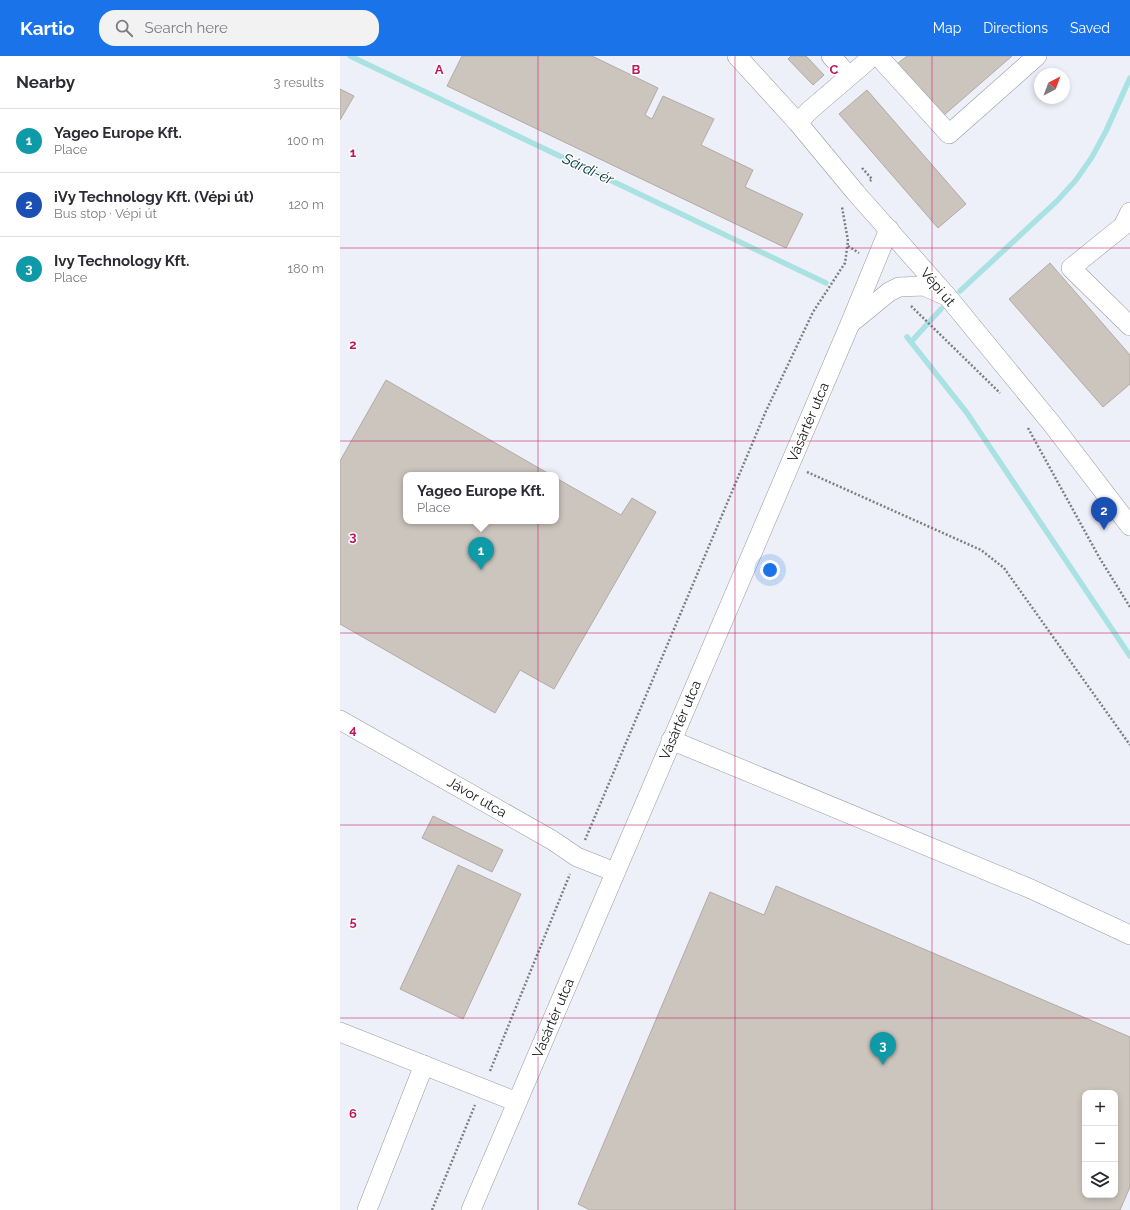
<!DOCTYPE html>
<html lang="en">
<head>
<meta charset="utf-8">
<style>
	body { margin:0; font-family:Raleway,sans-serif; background:#f2f2f3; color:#2b2b33 }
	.controls { position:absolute; right:12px; bottom:12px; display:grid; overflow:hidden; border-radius:8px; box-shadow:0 2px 6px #0003 }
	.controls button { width:36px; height:36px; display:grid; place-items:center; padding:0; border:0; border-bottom:1px solid #e1e1e2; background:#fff; color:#2b2b33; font:20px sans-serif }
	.compass { position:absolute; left:694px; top:12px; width:36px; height:36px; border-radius:50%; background:#fff; box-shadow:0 2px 6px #0003; rotate:41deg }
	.you { position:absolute; left:430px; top:514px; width:14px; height:14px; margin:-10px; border:3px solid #fff; border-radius:50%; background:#1a73e8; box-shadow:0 0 0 6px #1a73e833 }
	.badge { display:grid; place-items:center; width:26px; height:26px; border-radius:50%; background:#1a73e8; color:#fff; font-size:13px; font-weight:700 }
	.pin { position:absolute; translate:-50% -33px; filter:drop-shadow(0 1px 2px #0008) }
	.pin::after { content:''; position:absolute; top:21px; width:14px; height:12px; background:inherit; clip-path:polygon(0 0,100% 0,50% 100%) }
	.popup { position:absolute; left:63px; top:416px; width:156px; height:52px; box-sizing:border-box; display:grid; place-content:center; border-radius:8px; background:#fff; filter:drop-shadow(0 1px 3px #0005); font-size:13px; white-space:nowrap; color:#7c7c81 }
	.popup b { font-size:15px; color:#2b2b33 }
	.popup::after { content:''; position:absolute; left:50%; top:100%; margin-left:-8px; border:8px solid transparent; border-top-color:#fff }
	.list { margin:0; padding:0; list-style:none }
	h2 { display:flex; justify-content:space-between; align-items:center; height:52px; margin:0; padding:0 16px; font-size:17px }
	h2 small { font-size:13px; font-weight:400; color:#7c7c81 }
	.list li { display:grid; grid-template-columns:26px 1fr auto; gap:12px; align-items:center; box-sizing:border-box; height:64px; padding:0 16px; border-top:1px solid #e1e1e2 }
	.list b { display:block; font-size:15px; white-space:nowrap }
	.list p { margin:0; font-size:13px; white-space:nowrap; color:#7c7c81 }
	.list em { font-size:13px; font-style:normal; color:#7c7c81 }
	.icon { flex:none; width:22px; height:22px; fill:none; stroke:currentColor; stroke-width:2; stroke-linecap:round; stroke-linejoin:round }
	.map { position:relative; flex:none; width:790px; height:1154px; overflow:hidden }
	header { display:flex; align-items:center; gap:24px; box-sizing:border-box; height:56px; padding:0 20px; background:#1a73e8; color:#fff }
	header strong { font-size:19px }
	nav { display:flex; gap:22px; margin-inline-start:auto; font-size:14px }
	.search { width:280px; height:36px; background:#f2f2f3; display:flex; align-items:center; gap:10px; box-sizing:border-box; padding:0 14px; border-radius:16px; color:#7c7c81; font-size:15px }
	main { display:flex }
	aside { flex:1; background:#fff }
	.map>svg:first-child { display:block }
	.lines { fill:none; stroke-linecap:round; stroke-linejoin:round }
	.stream { stroke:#aae2e3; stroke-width:5.5 }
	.building { fill:#ccc5be; stroke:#b2aba4; fill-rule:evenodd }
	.minor-casing { stroke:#9799a1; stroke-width:20 }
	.path { stroke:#7d7e84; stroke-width:2.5; stroke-dasharray:2 2; stroke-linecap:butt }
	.minor { stroke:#fff; stroke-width:19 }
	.grid { fill:none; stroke:#c2185b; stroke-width:1; stroke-opacity:0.55 }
	.labels { text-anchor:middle; stroke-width:3; stroke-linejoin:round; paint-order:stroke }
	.street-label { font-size:14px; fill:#17171a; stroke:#fefefe }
	.water-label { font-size:15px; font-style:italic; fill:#003436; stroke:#fefefe }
	.grid-label { font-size:13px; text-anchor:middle; font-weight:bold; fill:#c2185b; stroke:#fefefe; stroke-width:3; stroke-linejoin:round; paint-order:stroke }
</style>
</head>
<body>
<header>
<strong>Kartio</strong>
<div class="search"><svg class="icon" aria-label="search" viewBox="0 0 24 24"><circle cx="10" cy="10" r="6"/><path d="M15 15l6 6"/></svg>Search here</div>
<nav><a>Map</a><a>Directions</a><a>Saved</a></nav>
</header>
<main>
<aside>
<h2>Nearby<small>3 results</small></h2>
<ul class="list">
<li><span class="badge" style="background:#0f9aa8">1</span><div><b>Yageo Europe Kft.</b><p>Place</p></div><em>100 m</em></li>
<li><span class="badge" style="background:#1a4fb4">2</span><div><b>iVy Technology Kft. (Vépi út)</b><p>Bus stop · Vépi út</p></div><em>120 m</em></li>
<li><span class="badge" style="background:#0f9aa8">3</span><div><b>Ivy Technology Kft.</b><p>Place</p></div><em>180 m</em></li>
</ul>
</aside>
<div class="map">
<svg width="790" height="1154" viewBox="0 0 790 1154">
	<rect width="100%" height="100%" fill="#eef0f9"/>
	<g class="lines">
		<g class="stream">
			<polyline points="10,0 486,227"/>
			<polyline points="620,235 717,145 736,124 752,101 766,75 790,22"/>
			<polyline points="567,281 627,357 790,600"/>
			<polyline points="571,286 601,253"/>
		</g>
	</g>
	<g class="building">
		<polygon points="122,0 252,0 318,32 305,59 312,63 323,40 374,63 361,89 413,114 405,131 463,158 446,192 107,30"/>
		<polygon points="451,0 466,0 484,19 473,29 448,3"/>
		<polygon points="567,0 672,0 603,60 557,8"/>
		<polygon points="0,33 14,40 0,64"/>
		<polygon points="527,34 626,148 598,172 499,58"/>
		<polygon points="710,207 790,299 790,328 763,351 669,243"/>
		<polygon points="46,324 211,419 66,419 66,465 216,465 216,422 281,459 292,442 316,456 214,633 180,614 155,657 0,568 0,405"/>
		<polygon points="93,760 163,794 152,816 82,782"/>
		<polygon points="118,809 181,838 123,963 60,933"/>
		<path d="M436,830L790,981V1131L780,1154H250L238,1148L370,836L424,859ZM745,1037H775V1139H745Z"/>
	</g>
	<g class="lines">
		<g class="minor-casing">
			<g id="minor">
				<polyline points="397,0 458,67 516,137 607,240 712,368 790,470"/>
				<polyline points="491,0 509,20"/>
				<polyline points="538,0 609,78 697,0"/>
				<polyline points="458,67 469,55 533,0"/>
				<polyline points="790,156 783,170 731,212 790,270"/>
				<polyline points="511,267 549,236 559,231 584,230 604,239"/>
				<polyline points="0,664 212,784 237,801 275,816"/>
				<polyline points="331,684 691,833 790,879"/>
				<polyline points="0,976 177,1046"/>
				<polyline points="27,1154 84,1009"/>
				<polyline points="131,1154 510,268 549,173"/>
			</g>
		</g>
		<g class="path">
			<polyline points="522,112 532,123 530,125"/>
			<polyline points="508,190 519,197"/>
			<polyline points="571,250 660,337"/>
			<polyline points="688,372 759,501 790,551"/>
			<polyline points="467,416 641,494 664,512 790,689"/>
			<polyline points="245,784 426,355 473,256 505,207 508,185 502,151"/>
			<polyline points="150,1015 230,818"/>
			<polyline points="92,1154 135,1049"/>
		</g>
		<use href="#minor" class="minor"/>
	</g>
	<path class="grid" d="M198,0V1154M395,0V1154M592,0V1154M0,192H790M0,385H790M0,577H790M0,769H790M0,962H790"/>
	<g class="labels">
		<g class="street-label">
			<text transform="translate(598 231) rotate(50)" y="5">Vépi út</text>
			<text transform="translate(468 366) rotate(-67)" y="5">Vásártér utca</text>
			<text transform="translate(340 664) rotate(-67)" y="5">Vásártér utca</text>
			<text transform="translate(137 741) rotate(30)" y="5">Jávor utca</text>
			<text transform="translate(213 962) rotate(-67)" y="5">Vásártér utca</text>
		</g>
		<g class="water-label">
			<text transform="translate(248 113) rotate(25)" y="5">Sárdi-ér</text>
		</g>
	</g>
	<g class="grid-label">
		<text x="99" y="18">A</text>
		<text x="296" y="18">B</text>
		<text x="494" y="18">C</text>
		<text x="13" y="101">1</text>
		<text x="13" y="293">2</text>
		<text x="13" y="485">3</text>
		<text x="13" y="678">4</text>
		<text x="13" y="870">5</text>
		<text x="13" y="1062">6</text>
	</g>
</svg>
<div class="controls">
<button>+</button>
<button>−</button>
<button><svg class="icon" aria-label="layers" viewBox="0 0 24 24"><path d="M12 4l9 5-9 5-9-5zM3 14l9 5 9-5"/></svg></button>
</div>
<svg class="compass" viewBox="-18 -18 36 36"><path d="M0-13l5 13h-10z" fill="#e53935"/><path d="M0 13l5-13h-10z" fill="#7c7c81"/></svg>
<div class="you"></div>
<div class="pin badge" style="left:141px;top:514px;background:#0f9aa8">1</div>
<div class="popup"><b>Yageo Europe Kft.</b>Place</div>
<div class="pin badge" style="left:764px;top:474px;background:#1a4fb4">2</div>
<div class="pin badge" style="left:543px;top:1009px;background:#0f9aa8">3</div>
</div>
</main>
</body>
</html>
